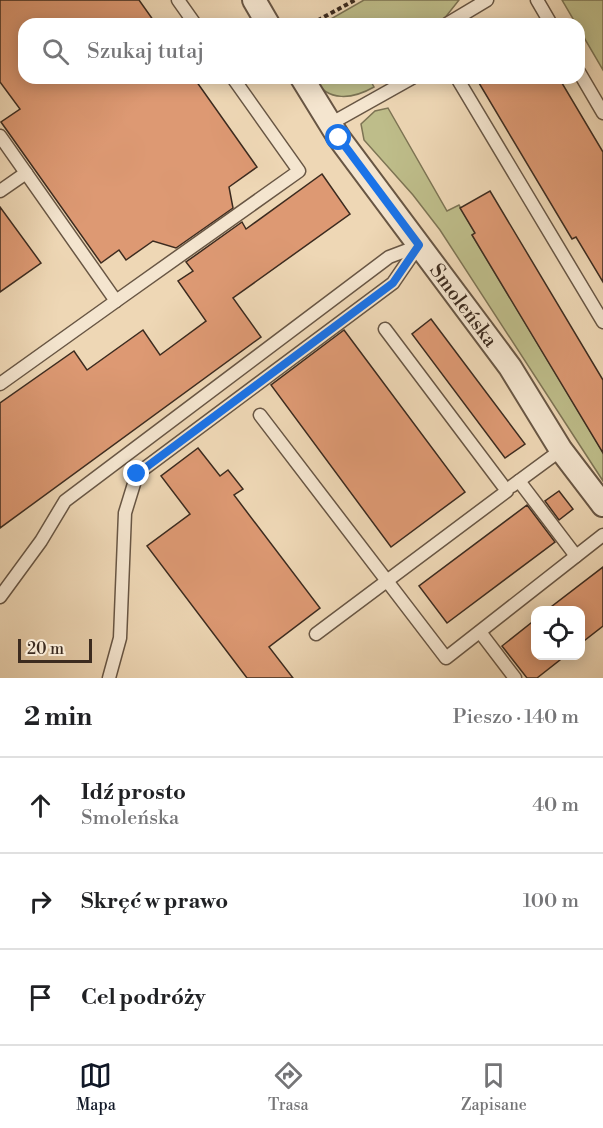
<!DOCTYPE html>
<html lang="pl">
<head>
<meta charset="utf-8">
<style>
	body { margin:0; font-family:"Libre Bodoni",serif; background:#f2f2f2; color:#202124 }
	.controls { position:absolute; right:18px; bottom:18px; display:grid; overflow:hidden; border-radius:12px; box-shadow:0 3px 15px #0003 }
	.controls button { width:54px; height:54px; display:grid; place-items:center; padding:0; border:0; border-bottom:2px solid #e0e0e0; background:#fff; color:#202124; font:30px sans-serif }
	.scale { position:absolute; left:18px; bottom:15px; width:74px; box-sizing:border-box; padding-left:6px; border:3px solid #3c2b1f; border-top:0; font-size:16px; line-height:21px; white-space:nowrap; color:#3c2b1f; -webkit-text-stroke:4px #f4e5cf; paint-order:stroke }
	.stop { position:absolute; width:18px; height:18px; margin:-14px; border:4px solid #1a73e8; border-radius:50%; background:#fff }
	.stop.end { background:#1a73e8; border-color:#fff; box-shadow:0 2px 6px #0008 }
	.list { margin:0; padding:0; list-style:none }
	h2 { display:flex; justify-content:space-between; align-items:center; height:78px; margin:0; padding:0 24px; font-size:26px }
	h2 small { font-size:20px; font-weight:400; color:#757577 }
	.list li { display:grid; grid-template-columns:39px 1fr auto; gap:18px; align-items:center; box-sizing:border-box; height:96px; padding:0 24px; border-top:2px solid #e0e0e0 }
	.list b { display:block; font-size:22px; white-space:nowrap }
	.list p { margin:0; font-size:20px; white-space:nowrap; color:#757577 }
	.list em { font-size:20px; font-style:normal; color:#757577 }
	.icon { flex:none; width:33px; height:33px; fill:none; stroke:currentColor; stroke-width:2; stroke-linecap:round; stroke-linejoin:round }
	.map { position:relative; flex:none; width:603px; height:678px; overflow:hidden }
	.search { position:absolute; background:#fff; box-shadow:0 3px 15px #0003; left:18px; right:18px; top:18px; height:66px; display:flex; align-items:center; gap:15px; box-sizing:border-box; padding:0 21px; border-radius:18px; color:#757577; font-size:22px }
	.sheet { height:366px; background:#fff }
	nav { display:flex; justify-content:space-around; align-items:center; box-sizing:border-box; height:84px; border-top:2px solid #e0e0e0; background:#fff; font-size:16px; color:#757577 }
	nav a { display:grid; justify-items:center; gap:3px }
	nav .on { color:#111827 }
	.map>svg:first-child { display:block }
	.green { fill:#bebd8a; stroke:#7d7454; stroke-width:1.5 }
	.building { fill:#dd9973; stroke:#3c2b1f; stroke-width:1.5 }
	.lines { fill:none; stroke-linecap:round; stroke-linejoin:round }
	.service-casing { stroke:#685644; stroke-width:15 }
	.minor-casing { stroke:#685644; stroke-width:26 }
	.path { stroke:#3c2b1f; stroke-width:4; stroke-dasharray:4.5 3; stroke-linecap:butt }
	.service { stroke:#f4e5cf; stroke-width:12 }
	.minor { stroke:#f4e5cf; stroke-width:22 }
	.route { stroke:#1a73e8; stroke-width:8 }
	.labels { text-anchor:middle; stroke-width:4.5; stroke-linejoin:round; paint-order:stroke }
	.street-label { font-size:20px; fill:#3c2b1f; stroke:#f4e5cf }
</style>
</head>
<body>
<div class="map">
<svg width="603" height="678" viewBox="0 0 603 678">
	<rect width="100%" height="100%" fill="#eed7b5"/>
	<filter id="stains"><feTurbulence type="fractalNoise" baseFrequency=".00333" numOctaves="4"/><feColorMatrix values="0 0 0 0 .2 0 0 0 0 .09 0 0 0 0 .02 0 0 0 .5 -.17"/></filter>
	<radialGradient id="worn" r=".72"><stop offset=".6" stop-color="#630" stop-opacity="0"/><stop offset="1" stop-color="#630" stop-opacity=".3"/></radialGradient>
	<g class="green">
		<polygon points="364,0 459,0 440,24 322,24"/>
		<polygon points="562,0 603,0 603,70 579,29 579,24 576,24"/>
		<path d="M313,78H369L374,87C353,99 328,103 313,78Z"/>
		<polygon points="388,108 447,211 459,205 475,233 472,235 603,452 603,481 440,230 413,195 364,140 361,124 375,111"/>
	</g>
	<g class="building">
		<polygon points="0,0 139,0 156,24 24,24 24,78 194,78 257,167 229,187 233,208 176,248 153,241 126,260 119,250 101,263 1,122 20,109 0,82"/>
		<polygon points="476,78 559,78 603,152 603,282 576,237 572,239"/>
		<polygon points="322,174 350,214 233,298 261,337 0,528 0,403 74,351 87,370 143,330 160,355 206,321 178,281 193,271 186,262 242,222 246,229"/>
		<polygon points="490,191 603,380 603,453 472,235 475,233 460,208"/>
		<polygon points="0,207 41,263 0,292"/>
		<polygon points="431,319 525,444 505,458 412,334"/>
		<polygon points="344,330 465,492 391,547 271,385"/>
		<polygon points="198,448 220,476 228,470 243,489 234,495 320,608 269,647 293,678 247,678 147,546 190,514 161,476"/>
		<polygon points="559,491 573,509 559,520 545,501"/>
		<polygon points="527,505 555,542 447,623 419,586"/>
		<polygon points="603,567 603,626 580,644 580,610 547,610"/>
		<polygon points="536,619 536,656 565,656 537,678 527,678 502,646"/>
	</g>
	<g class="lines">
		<g class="service-casing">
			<g id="service">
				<polyline points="178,0 195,24"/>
				<polyline points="537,0 551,24"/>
				<polyline points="447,24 487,0"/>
				<polyline points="579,72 603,113"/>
				<polyline points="457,78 603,322"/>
				<polyline points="330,124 412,78"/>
				<polyline points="0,136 116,301 299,171 233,78"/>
				<polyline points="0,191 26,173"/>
				<polyline points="0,384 116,301"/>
				<polyline points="260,415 446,658 603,535"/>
				<polyline points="519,481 576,556"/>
				<polyline points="512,486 561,450"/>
				<polyline points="0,597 41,541 65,501 389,257 418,246"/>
				<polyline points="480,632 515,678"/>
				<polyline points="316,634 507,491 385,329"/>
				<polyline points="109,678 120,638 125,513 137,474 393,283 419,245"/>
			</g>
		</g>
		<g class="minor-casing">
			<g id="minor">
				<polyline points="254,0 268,24"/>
				<polyline points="302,78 339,138 510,367 561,450 603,505"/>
			</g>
		</g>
		<polyline class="path" points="311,24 355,0"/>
		<use href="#service" class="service"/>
		<use href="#minor" class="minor"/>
	</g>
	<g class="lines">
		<polyline class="route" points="137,474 393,283 419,245 339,138"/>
	</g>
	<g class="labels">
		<g class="street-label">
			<text transform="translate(464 305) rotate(53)" y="7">Smoleńska</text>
		</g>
	</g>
	<rect width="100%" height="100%" filter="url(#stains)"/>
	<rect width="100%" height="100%" fill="url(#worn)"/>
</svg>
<div class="controls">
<button><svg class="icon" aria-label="locate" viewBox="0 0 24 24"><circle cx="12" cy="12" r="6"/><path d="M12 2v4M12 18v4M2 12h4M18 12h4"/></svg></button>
</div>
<div class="scale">20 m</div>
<div class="stop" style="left:339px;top:138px"></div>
<div class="stop end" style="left:137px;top:474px"></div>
<div class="search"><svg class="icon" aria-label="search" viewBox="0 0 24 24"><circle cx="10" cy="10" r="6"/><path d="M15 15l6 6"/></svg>Szukaj tutaj</div>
</div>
<section class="sheet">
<h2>2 min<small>Pieszo · 140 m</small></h2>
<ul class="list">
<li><svg class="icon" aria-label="ahead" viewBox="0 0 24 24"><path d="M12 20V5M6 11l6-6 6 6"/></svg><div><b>Idź prosto</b><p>Smoleńska</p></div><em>40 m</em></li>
<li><svg class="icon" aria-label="right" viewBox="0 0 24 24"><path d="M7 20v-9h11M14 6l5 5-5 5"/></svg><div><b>Skręć w prawo</b></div><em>100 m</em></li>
<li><svg class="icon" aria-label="arrive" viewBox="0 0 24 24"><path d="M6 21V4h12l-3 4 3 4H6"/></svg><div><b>Cel podróży</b></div></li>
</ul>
</section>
<nav>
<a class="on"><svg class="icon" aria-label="map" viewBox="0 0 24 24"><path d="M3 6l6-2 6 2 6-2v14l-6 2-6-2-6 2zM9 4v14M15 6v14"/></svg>Mapa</a>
<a><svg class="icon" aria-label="directions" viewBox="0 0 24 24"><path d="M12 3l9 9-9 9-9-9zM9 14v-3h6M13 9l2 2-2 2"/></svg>Trasa</a>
<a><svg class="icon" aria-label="saved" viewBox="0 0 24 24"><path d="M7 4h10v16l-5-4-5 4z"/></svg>Zapisane</a>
</nav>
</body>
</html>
